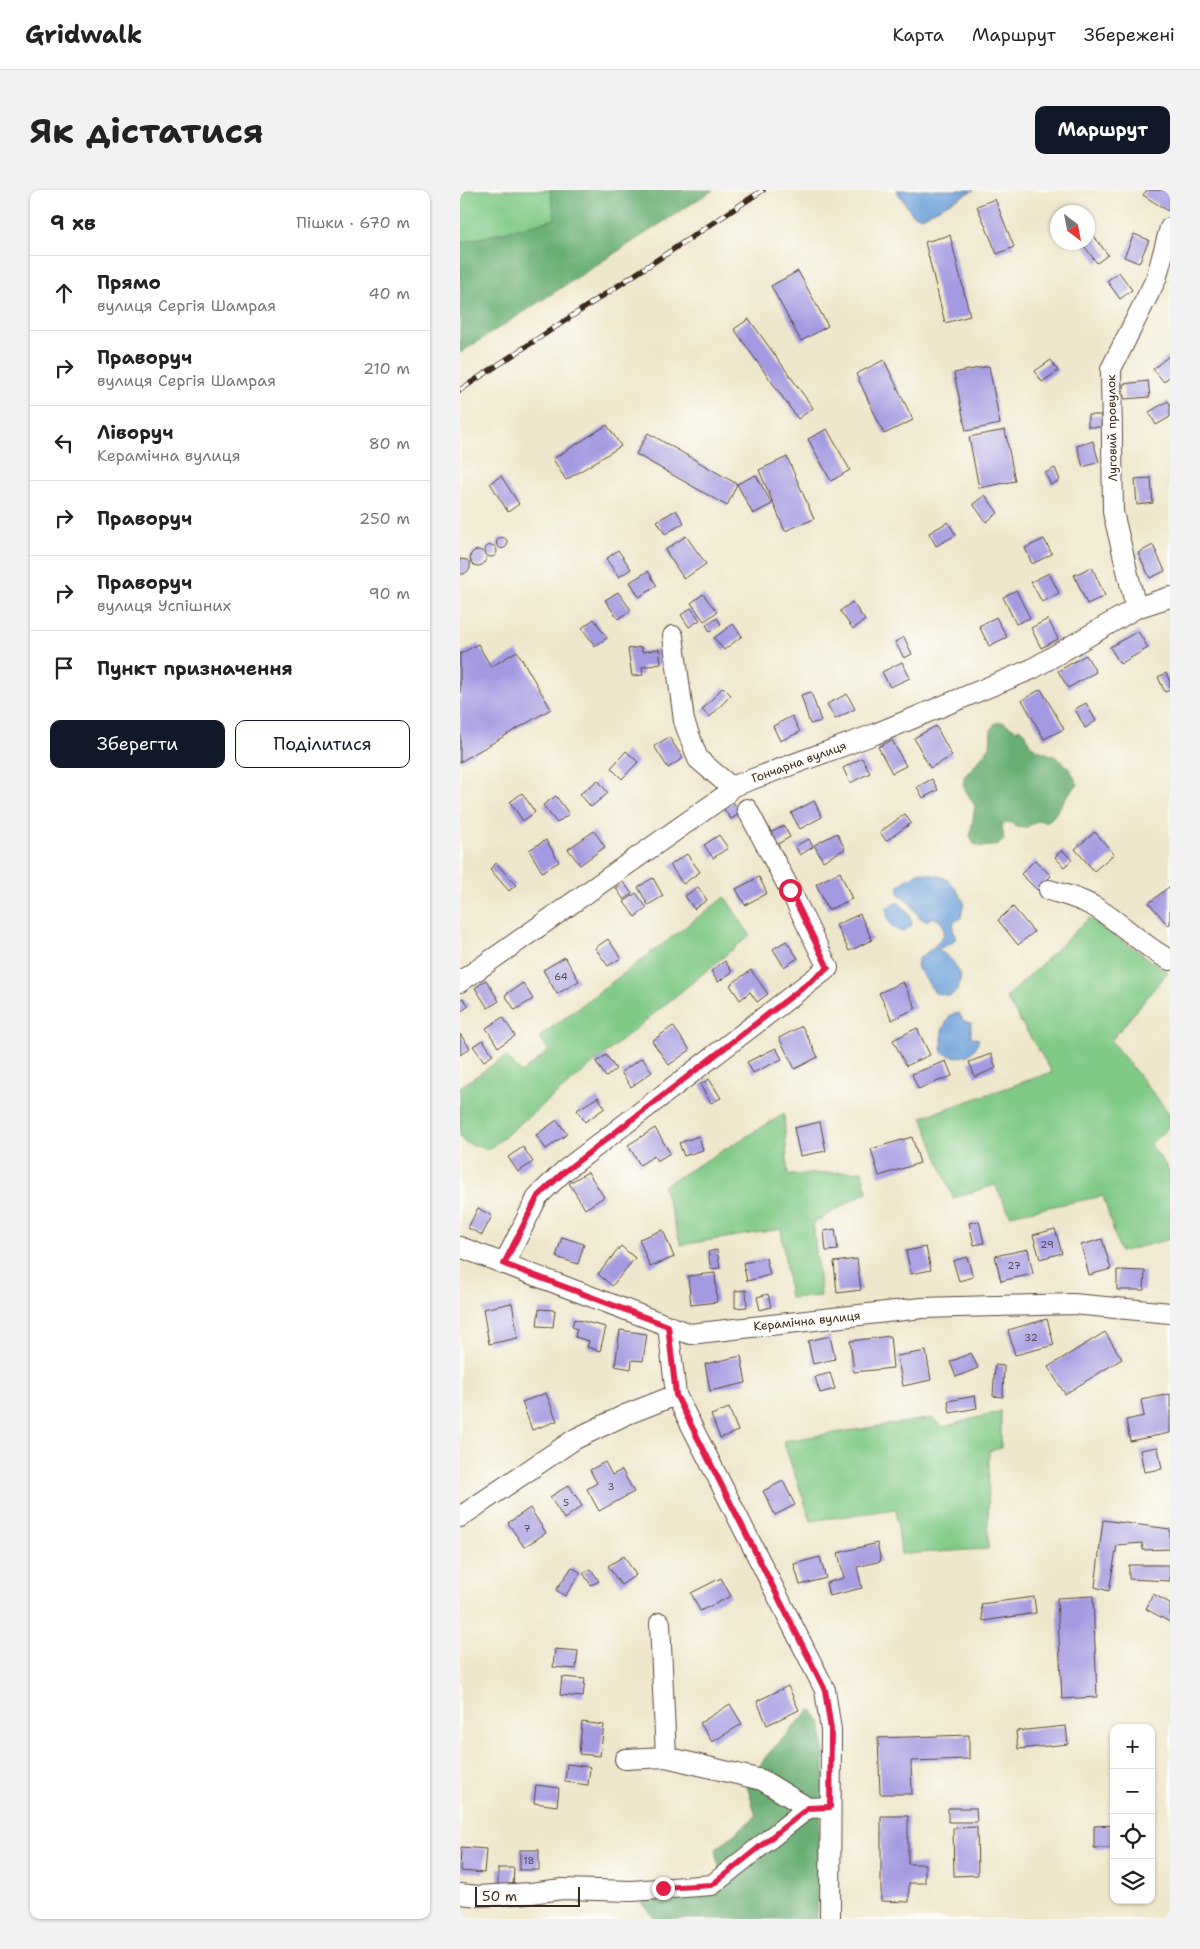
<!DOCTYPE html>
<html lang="uk">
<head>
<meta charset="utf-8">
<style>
	body { margin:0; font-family:"Shantell Sans",sans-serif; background:#f2f2f2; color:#222 }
	.controls { position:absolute; right:15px; bottom:15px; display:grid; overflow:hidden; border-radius:10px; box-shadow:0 1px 4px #0004 }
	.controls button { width:45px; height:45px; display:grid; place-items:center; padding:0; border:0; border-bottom:1px solid #e0e0e0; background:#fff; color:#222; font:25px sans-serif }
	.compass { position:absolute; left:590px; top:15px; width:45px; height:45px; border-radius:50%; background:#fff; box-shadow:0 1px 4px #0004; rotate:148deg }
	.scale { position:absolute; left:15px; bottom:12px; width:105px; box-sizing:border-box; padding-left:5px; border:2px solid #3b2a1e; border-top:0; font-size:14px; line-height:18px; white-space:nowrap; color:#3b2a1e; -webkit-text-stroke:4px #fdfcf7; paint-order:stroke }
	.stop { position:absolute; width:15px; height:15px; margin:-11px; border:4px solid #e11d48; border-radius:50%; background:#fff }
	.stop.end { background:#e11d48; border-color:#fff; box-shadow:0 1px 5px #0008 }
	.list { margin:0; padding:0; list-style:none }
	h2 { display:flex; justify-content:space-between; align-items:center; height:65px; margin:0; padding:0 20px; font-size:21px }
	h2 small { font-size:16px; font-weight:400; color:#767676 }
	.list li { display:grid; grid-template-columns:32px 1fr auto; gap:15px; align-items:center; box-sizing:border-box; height:75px; padding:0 20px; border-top:1px solid #e0e0e0 }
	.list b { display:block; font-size:19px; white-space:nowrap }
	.list p { margin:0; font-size:16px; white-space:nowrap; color:#767676 }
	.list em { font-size:16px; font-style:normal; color:#767676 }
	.actions { display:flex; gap:10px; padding:15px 20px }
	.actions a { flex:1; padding:11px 0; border:1px solid #111827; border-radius:10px; text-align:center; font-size:18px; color:#111827 }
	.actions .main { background:#111827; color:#fff }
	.icon { flex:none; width:28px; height:28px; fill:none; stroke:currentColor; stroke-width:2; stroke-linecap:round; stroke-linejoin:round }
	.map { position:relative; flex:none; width:710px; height:1729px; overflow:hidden; border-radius:10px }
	header { display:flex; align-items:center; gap:30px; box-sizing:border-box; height:70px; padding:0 25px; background:#fff; border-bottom:1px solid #e0e0e0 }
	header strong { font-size:24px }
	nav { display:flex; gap:28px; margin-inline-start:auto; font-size:18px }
	.intro { display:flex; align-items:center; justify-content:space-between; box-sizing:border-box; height:120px; padding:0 30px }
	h1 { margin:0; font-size:35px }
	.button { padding:12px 22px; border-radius:10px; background:#111827; color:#fff; font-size:18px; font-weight:700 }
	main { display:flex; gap:30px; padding:0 30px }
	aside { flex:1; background:#fff; border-radius:10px; box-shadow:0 1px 4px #0004 }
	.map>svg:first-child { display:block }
	.green { fill:#80c986; stroke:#5e7a52 }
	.forest { fill:#68ad73; stroke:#526c48 }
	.water { fill:#6da1d9; stroke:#54667c }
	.building { fill:#a49ae1 }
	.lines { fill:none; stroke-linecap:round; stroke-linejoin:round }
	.minor-casing { stroke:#564638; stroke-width:22 }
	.minor { stroke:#fff; stroke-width:20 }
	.rail-casing { stroke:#3b2a1e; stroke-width:5.5 }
	.rail { stroke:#fdfcf7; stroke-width:4; stroke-dasharray:11; stroke-linecap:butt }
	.route { stroke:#e11d48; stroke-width:6 }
	.labels { text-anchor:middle; stroke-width:4; stroke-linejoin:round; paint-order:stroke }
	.number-label { font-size:10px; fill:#55464f }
	.street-label { font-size:12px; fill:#3b2a1e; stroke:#fdfcf7 }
</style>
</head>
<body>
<header>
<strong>Gridwalk</strong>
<nav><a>Карта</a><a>Маршрут</a><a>Збережені</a></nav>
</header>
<div class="intro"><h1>Як дістатися</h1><a class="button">Маршрут</a></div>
<main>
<aside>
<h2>9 хв<small>Пішки · 670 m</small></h2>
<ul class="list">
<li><svg class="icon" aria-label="ahead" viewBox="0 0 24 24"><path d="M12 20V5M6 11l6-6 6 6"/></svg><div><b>Прямо</b><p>вулиця Сергія Шамрая</p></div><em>40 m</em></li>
<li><svg class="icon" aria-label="right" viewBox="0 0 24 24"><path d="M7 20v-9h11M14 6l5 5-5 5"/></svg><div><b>Праворуч</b><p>вулиця Сергія Шамрая</p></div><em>210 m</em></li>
<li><svg class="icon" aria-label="left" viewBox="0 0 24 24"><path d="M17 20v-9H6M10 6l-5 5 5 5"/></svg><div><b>Ліворуч</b><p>Керамічна вулиця</p></div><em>80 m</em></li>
<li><svg class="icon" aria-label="right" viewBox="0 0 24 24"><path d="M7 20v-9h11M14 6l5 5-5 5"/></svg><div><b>Праворуч</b></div><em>250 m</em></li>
<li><svg class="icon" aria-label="right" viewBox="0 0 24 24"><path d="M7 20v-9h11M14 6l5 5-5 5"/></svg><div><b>Праворуч</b><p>вулиця Успішних</p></div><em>90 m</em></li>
<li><svg class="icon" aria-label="arrive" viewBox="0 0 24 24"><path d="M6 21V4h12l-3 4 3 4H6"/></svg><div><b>Пункт призначення</b></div></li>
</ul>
<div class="actions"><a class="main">Зберегти</a><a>Поділитися</a></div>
</aside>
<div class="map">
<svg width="710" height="1729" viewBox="0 0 710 1729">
	<rect width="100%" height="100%" fill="#fdfcf7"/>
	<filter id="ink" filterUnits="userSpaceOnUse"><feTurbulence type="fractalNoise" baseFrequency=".02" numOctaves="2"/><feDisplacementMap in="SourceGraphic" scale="10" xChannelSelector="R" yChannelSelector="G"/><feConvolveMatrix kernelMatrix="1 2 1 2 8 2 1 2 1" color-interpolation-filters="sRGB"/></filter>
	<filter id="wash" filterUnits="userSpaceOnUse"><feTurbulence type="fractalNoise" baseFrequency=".0096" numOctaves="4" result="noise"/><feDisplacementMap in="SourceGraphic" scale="20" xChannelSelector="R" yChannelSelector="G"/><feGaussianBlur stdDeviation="1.12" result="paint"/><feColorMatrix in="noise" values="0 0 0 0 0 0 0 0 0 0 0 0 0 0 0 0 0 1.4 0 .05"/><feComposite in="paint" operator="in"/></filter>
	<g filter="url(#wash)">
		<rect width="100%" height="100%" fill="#efe7cb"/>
		<g class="green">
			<polygon points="0,0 90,0 96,29 0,53"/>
			<polygon points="265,707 290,745 28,960 4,952 0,948 0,897 46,866 61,883 89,861 79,847"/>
			<polygon points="629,728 708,782 651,851 710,924 710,936 690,954 710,981 710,1049 660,1062 643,1006 550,1025 535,995 493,1008 462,927 592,882 546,808"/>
			<polygon points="324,924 328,985 402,981 407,1002 353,1033 361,1106 330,1108 321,1039 221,1055 203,996"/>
			<polygon points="541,1221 541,1258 529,1261 528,1359 441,1364 436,1319 351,1331 323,1251 472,1228 483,1237"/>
		</g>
		<g class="forest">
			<polygon points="90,0 253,0 0,163 0,53 95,29"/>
			<path d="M543,532L556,540L559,538L566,543C568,563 587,560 600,570C610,577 613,585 618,595C604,604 600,622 587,633L579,630L565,638L556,637L550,632L542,634L544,650L538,655L522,657L514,654L510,647L515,616L503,596L504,587L530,557L531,540L535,533Z"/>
			<polygon points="351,1519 362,1534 365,1599 359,1640 357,1729 195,1729 181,1713 202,1707 262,1695 256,1659 296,1626 287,1596 307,1565"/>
		</g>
		<g class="water">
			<polygon points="436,0 514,0 462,27 453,25"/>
			<path d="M459,682C489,688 488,686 504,712L501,728L494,732L493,740L497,747L492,753L478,759L493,771L501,786L497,801L490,806L475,803L457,777L458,769C471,759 500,741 473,727L466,731L459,727L450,713L438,703L439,695Z"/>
			<path d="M438,712C445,717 451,726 452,735L443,742C428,737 429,733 426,718Z"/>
			<path d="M499,823L503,830L511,833V847L519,849C513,870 499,869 482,863V840L490,825Z"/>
		</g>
		<g id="blocks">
			<g class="building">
				<polygon points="687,0 710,0 710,17 708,21 683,5"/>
				<polygon points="535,9 554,57 537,64 517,16"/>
				<polygon points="630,41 648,65 637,73 621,52 628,52 628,42"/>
				<polygon points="674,44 689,50 679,73 664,67"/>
				<polygon points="490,45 510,126 485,133 465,52"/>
				<polygon points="338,81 368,136 341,151 311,96"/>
				<polygon points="659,82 672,100 660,109 647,91"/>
				<polygon points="289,129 353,218 338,229 274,139"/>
				<polygon points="710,165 710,186 704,192 693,179"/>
				<polygon points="424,170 453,230 424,244 396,184"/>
				<polygon points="591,170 598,181 582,192 575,181"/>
				<polygon points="529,176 540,234 506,241 494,183"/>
				<polygon points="688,191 690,207 664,209 663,194"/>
				<polygon points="708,211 710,214 710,227 696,235 689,222"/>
				<rect x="628" y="225" width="13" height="12"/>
				<polygon points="147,235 161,256 106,290 93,269"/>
				<polygon points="367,239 390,280 371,291 348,249"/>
				<polygon points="545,240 555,291 519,298 509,247"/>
				<polygon points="188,243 277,294 267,316 176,264"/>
				<polygon points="633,251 639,272 623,277 617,256"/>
				<polygon points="327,267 354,329 325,341 299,280"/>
				<polygon points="595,278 600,290 591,295 585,283"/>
				<polygon points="296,285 312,314 293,324 277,294"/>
				<polygon points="41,286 59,314 48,322 30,293"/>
				<polygon points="691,288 693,313 677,315 675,289"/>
				<polygon points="525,305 538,323 526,332 513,314"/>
				<polygon points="216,320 224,333 205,344 197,331"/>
				<polygon points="488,332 496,345 476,356 469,343"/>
				<polygon points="226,346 246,374 224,389 205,360"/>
				<circle cx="42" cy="353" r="5.5"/>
				<polygon points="584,349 592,364 572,374 565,358"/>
				<circle cx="31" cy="361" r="6"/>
				<polygon points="693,355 705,381 690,388 678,363"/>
				<polygon points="158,360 171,379 159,387 146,369"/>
				<circle cx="18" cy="368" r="8"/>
				<polygon points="0,369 7,370 10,373 10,379 4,384 0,384"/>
				<polygon points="632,377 645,406 627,414 614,385"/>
				<polygon points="188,381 197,396 179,407 170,392"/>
				<polygon points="589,383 599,403 582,412 571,392"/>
				<polygon points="556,400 570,428 556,434 543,407"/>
				<polygon points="158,402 171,420 158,429 145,410"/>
				<polygon points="243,404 257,422 244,431 231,413"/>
				<polygon points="392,412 405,430 393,439 380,421"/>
				<polygon points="231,418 240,430 229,437 221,425"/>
				<polygon points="536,427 547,447 529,456 519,436"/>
				<polygon points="257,428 261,434 250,442 246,435"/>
				<polygon points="134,429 147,448 135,456 122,438"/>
				<polygon points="588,429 598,449 581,458 571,438"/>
				<polygon points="273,434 282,446 264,460 254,448"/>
				<polygon points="678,441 688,458 660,474 650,457"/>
				<polygon points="444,447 452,464 444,468 435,452"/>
				<polygon points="18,454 31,477 57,461 91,519 0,572 0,464"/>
				<polygon points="181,457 182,462 199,459 201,474 182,477 183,485 172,486 168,459"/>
				<polygon points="626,465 636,482 608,498 598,481"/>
				<polygon points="442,472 450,488 430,497 422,482"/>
				<polygon points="706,483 710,492 710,500 705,502 698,487"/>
				<polygon points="263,497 271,505 250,527 242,520"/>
				<polygon points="581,499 604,539 584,549 562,510"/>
				<polygon points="351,502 361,531 350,534 341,505"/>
				<polygon points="387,504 395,519 375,529 367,514"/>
				<polygon points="626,513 636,531 625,538 615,519"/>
				<polygon points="332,526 340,542 320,551 313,536"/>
				<polygon points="476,536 492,566 470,578 454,548"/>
				<polygon points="209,547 223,568 208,578 194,556"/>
				<polygon points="432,550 446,576 432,583 418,557"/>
				<polygon points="166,561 178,572 162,589 151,578"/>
				<polygon points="402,568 410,583 390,593 383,578"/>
				<polygon points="472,589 478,600 463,608 457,597"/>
				<polygon points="138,590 148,603 131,617 120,604"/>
				<polygon points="62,603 75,622 63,631 50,612"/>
				<polygon points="96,606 109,624 97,633 83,615"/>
				<polygon points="354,611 362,627 340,639 331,623"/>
				<polygon points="273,612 281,623 271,629 263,618"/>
				<polygon points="445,624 451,633 426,651 420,642"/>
				<polygon points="324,636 330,647 316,655 310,643"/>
				<polygon points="134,641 145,657 120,675 108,659"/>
				<polygon points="635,642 654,664 634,681 615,659"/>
				<polygon points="377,643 385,659 363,671 354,655"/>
				<polygon points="259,645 268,658 253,668 244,655"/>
				<polygon points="349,649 353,657 340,665 335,656"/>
				<polygon points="86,650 99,672 82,682 69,660"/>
				<polygon points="602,660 612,670 604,677 595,667"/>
				<polygon points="227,664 240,682 223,694 210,675"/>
				<polygon points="575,670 591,686 577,700 561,684"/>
				<polygon points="36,673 56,695 49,701 30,679"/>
				<polygon points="380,682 392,709 368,720 356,694"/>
				<polygon points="299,687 307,703 285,715 276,699"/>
				<polygon points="193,688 203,706 188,715 178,697"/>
				<polygon points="164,693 172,704 164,710 156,698"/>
				<polygon points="710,696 710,734 708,735 689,713"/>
				<polygon points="238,697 247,710 234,719 225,706"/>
				<polygon points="176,703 187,718 175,727 164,712"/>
				<polygon points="553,717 574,742 558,755 538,730"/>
				<polygon points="400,724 412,750 389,761 376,735"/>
				<polygon points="148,749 161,768 148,776 135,758"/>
				<polygon points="326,751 338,768 324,777 313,759"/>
				<polygon points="105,767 119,791 97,804 83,780"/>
				<polygon points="265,771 272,782 258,792 251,781"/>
				<polygon points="291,780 308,804 297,812 290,802 280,810 270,795"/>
				<polygon points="26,790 39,811 28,818 15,798"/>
				<polygon points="443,792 456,818 432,830 419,803"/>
				<polygon points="63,793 73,809 55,820 45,805"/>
				<polygon points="3,808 9,816 0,822 0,810"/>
				<polygon points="43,827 55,846 38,857 26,838"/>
				<polygon points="213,836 230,860 209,875 192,851"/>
				<polygon points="342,836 358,867 335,879 319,848"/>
				<polygon points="457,838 470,865 446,876 433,850"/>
				<polygon points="0,844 10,858 0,865"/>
				<polygon points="23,850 33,865 24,871 13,856"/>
				<polygon points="316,858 322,869 293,883 287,872"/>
				<polygon points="531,864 536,878 515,887 509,872"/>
				<polygon points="146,865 156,879 146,887 136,872"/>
				<polygon points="182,868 192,882 171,897 161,882"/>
				<polygon points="486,871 492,886 458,899 452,884"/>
				<polygon points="249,889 261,908 251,913 240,895"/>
				<polygon points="138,907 145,918 125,932 117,920"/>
				<polygon points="97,930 107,944 86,959 76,945"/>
				<polygon points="360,932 366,961 340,966 334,938"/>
				<polygon points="195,938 210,963 197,971 194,966 180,975 168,955"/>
				<polygon points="239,946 243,960 224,966 219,953"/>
				<polygon points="452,947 460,973 419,986 411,959"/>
				<polygon points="63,957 73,972 58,982 48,967"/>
				<polygon points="128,982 144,1007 125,1019 109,993"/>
				<polygon points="18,1018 32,1026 22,1045 8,1038"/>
				<polygon points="519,1031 524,1053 514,1055 509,1033"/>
				<polygon points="375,1039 378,1060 366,1061 364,1041"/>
				<polygon points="595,1039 602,1063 580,1069 573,1045"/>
				<polygon points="203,1040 214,1067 190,1077 179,1049"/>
				<polygon points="102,1047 124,1054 118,1074 96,1067"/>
				<polygon points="642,1049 651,1079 629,1085 621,1055"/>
				<polygon points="161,1056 175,1068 152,1096 138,1084"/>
				<polygon points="466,1057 471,1080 451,1084 446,1061"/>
				<polygon points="568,1059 573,1084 541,1091 535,1066"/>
				<polygon points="257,1060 260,1078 251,1079 248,1062"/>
				<polygon points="507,1067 513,1087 499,1091 493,1071"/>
				<polygon points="306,1068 310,1085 287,1091 283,1073"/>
				<polygon points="397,1069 401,1100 377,1103 374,1072"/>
				<polygon points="657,1080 685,1081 684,1100 657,1100"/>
				<polygon points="255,1083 257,1112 231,1115 228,1086"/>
				<polygon points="286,1100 287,1117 275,1118 275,1101"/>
				<polygon points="308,1104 311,1117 300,1120 297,1107"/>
				<polygon points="52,1113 58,1148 29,1154 23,1119"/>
				<polygon points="79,1119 95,1120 93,1137 77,1136"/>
				<polygon points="114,1129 146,1137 140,1161 127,1157 129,1151 115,1147 117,1139 112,1137"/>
				<polygon points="587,1129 594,1155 555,1165 548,1140"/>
				<polygon points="160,1140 187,1144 183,1171 172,1170 171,1179 155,1176"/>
				<polygon points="645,1142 662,1169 605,1204 588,1177"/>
				<polygon points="370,1146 375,1169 353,1174 348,1151"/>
				<polygon points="430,1146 433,1178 394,1182 390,1151"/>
				<polygon points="466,1161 471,1190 443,1196 437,1166"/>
				<polygon points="511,1163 518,1178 496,1187 490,1172"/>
				<polygon points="281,1166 286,1193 250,1201 245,1174"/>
				<polygon points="535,1175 544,1176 543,1207 533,1206"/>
				<polygon points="370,1183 375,1199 360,1203 355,1187"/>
				<polygon points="86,1203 97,1231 72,1240 62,1212"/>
				<polygon points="710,1204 710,1243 670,1251 666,1230 684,1226 681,1210"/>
				<polygon points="515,1206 517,1218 490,1223 488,1211"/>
				<polygon points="269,1218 278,1241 260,1248 251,1225"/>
				<polygon points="698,1257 702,1279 684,1282 680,1260"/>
				<polygon points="145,1272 152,1285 162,1280 174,1302 139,1321 127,1299 137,1293 130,1280"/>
				<polygon points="323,1291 335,1315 315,1325 303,1301"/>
				<polygon points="109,1295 122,1316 104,1329 90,1307"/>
				<polygon points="70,1318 86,1343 64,1357 48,1333"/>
				<polygon points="643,1330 710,1339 710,1359 683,1360 682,1353 657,1355 649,1401 635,1397"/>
				<polygon points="417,1353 421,1371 397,1377 402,1398 369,1406 366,1393 384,1388 378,1363"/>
				<polygon points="164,1366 176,1385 161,1395 148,1376"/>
				<polygon points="360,1367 366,1388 340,1395 334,1374"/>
				<polygon points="669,1375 710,1375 710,1391 669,1389"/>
				<polygon points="112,1377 121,1383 105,1406 96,1400"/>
				<polygon points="131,1379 139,1391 131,1395 123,1383"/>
				<polygon points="261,1388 271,1406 240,1421 231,1403"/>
				<polygon points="693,1404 710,1413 710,1432 686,1419"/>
				<polygon points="633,1406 637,1507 602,1509 597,1408"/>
				<polygon points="574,1407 576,1423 523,1431 521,1414"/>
				<polygon points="95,1459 118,1461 116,1479 93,1477"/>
				<polygon points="102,1487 125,1489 123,1507 100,1505"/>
				<polygon points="328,1496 339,1520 307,1535 297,1511"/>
				<polygon points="270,1514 282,1534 252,1552 240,1533"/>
				<polygon points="122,1532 144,1535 140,1566 119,1564"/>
				<polygon points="606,1536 608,1554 558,1559 556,1541"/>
				<polygon points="509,1545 509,1569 451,1571 452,1604 420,1604 418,1548"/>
				<polygon points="107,1574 130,1577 128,1595 105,1592"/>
				<polygon points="76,1595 99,1598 97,1616 74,1613"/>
				<polygon points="488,1618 516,1618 517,1632 488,1632"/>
				<polygon points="421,1626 448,1626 448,1674 465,1674 465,1693 449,1693 449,1712 421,1711"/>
				<polygon points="654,1635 654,1658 634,1658 634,1636"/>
				<polygon points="517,1637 518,1685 494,1686 493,1638"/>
				<polygon points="1,1657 26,1659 24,1683 0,1681"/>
				<rect x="60" y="1660" width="19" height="20"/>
				<polygon points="38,1678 54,1678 53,1697 38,1696"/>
			</g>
		</g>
	</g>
	<g filter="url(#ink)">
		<use href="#blocks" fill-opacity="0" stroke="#564638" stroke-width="1"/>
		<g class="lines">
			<g class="minor-casing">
				<g id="minor">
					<polyline points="676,418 653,322 651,179 696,89 710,38"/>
					<polyline points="213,446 224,531 238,569 271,597"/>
					<path d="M589,700C603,704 619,708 633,716C660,731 682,756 710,770"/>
					<polyline points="0,792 263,607 271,597 415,544 572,479 676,418 710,407"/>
					<polyline points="0,1057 230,1144 462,1118 613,1114 710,1123"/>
					<polyline points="44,1074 78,1006 104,981 368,778 330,700 287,619"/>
					<polyline points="208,1136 216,1205 365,1500 371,1540 370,1729"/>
					<polyline points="0,1327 115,1249 165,1225 216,1205"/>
					<polyline points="200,1433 206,1567"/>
					<polyline points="165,1569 206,1567 302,1590 348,1618"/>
					<polyline points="0,1704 19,1706 71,1703 102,1699 172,1701 252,1695 348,1618 370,1617"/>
				</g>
			</g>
			<use href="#minor" class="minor"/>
			<g class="rail-casing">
				<polyline id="rail" points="0,200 303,0"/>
			</g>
			<use href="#rail" class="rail"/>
		</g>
	</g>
	<g class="lines" filter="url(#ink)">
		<polyline class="route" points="203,1698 252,1695 348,1618 370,1617 371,1540 365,1500 216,1205 208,1136 44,1074 78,1006 104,982 368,778 330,700"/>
	</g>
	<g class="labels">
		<g class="number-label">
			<text x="101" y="790">64</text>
			<text x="587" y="1058">29</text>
			<text x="554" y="1079">27</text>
			<text x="571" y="1151">32</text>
			<text x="151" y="1300">3</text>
			<text x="106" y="1316">5</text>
			<text x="67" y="1342">7</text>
			<text x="69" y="1674">18</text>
		</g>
		<g class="street-label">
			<text transform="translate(652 238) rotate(-91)" y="4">Луговий провулок</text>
			<text transform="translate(339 572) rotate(-20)" y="4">Гончарна вулиця</text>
			<text transform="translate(347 1131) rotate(-6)" y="4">Керамічна вулиця</text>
		</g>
	</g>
</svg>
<div class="controls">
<button>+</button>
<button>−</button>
<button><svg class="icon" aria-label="locate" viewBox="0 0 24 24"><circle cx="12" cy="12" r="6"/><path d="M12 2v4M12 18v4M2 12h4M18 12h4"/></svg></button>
<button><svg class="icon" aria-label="layers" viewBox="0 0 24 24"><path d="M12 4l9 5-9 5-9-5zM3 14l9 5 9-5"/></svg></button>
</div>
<svg class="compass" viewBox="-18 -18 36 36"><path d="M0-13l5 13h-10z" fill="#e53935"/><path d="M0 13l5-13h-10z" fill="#767676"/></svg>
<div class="scale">50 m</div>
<div class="stop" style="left:330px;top:700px"></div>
<div class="stop end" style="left:203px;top:1698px"></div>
</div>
</main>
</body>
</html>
